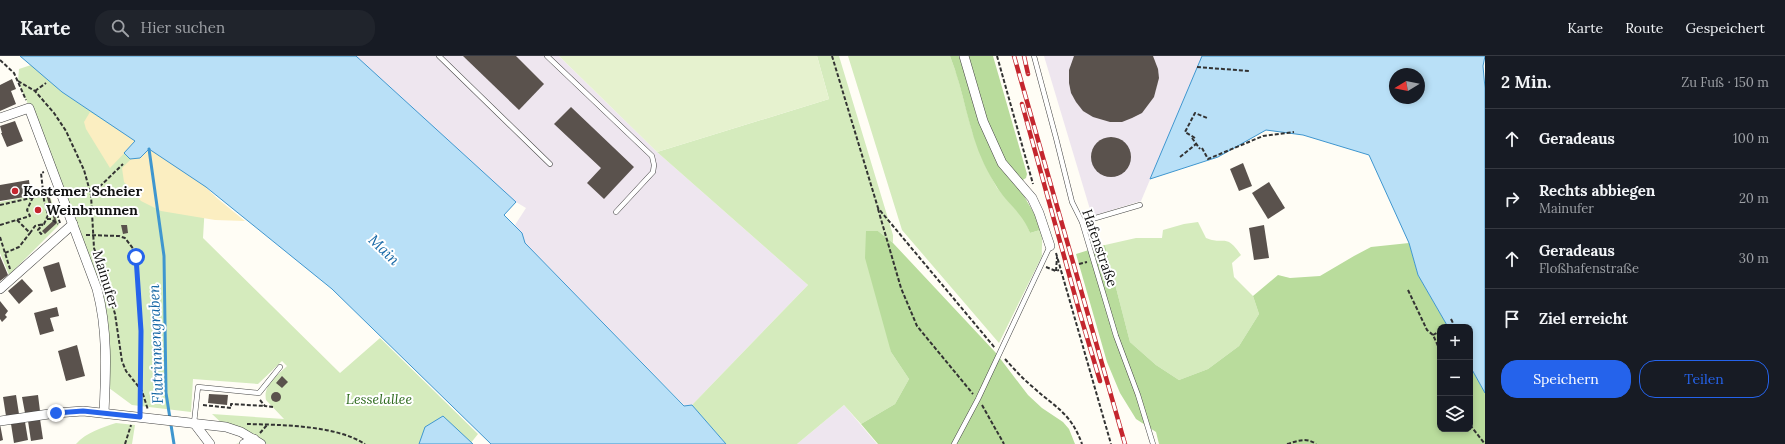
<!DOCTYPE html>
<html lang="de">
<head>
<meta charset="utf-8">
<style>
	body { margin:0; font-family:Lora,serif; background:#20242c; color:#f1f3f6 }
	.controls { position:absolute; right:12px; bottom:12px; display:grid; overflow:hidden; border-radius:8px; box-shadow:0 2px 6px #0003 }
	.controls button { width:36px; height:36px; display:grid; place-items:center; padding:0; border:0; border-bottom:1px solid #363941; background:#171b24; color:#f1f3f6; font:20px sans-serif }
	.compass { position:absolute; left:1389px; top:12px; width:36px; height:36px; border-radius:50%; background:#171b24; box-shadow:0 2px 6px #0003; rotate:260deg }
	.stop { position:absolute; width:12px; height:12px; margin:-9px; border:3px solid #2563eb; border-radius:50%; background:#fff }
	.stop.end { background:#2563eb; border-color:#fff; box-shadow:0 1px 4px #0008 }
	.list { margin:0; padding:0; list-style:none }
	h2 { display:flex; justify-content:space-between; align-items:center; height:52px; margin:0; padding:0 16px; font-size:17px }
	h2 small { font-size:13px; font-weight:400; color:#9ea1a6 }
	.list li { display:grid; grid-template-columns:26px 1fr auto; gap:12px; align-items:center; box-sizing:border-box; height:60px; padding:0 16px; border-top:1px solid #363941 }
	.list b { display:block; font-size:15px; white-space:nowrap }
	.list p { margin:0; font-size:13px; white-space:nowrap; color:#9ea1a6 }
	.list em { font-size:13px; font-style:normal; color:#9ea1a6 }
	.actions { display:flex; gap:8px; padding:12px 16px }
	.actions a { flex:1; padding:9px 0; border:1px solid #2563eb; border-radius:16px; text-align:center; font-size:14px; color:#2563eb }
	.actions .main { background:#2563eb; color:#fff }
	.icon { flex:none; width:22px; height:22px; fill:none; stroke:currentColor; stroke-width:2; stroke-linecap:round; stroke-linejoin:round }
	.map { position:relative; flex:none; width:1485px; height:388px; overflow:hidden }
	header { display:flex; align-items:center; gap:24px; box-sizing:border-box; height:56px; padding:0 20px; background:#171b24; border-bottom:1px solid #363941 }
	header strong { font-size:19px }
	nav { display:flex; gap:22px; margin-inline-start:auto; font-size:14px }
	.search { width:280px; height:36px; background:#20242c; display:flex; align-items:center; gap:10px; box-sizing:border-box; padding:0 14px; border-radius:16px; color:#9ea1a6; font-size:15px }
	main { display:flex }
	aside { flex:1; background:#171b24 }
	.map>svg:first-child { display:block }
	.industrial { fill:#eee6ef }
	.green { fill:#d5ebbd }
	.forest { fill:#b9dc9c }
	.sand { fill:#fbeec1 }
	.pitch { fill:#e6f2cf }
	.water { fill:#b9e0f7; stroke:#3f96cf; fill-rule:evenodd }
	.lines { fill:none; stroke-linecap:round; stroke-linejoin:round }
	.stream { stroke:#3f96cf; stroke-width:3 }
	.building { fill:#5a524d }
	.lane-casing { stroke:#444; stroke-width:5.5 }
	.street-casing { stroke:#444; stroke-width:10 }
	.path { stroke:#333; stroke-width:2; stroke-dasharray:4 2; stroke-linecap:butt }
	.lane { stroke:#fff; stroke-width:4.5 }
	.street { stroke:#fff; stroke-width:9 }
	.rail-casing { stroke:#c4262e; stroke-width:4.5 }
	.rail { stroke:#fff; stroke-width:3; stroke-dasharray:9; stroke-linecap:butt }
	.route { stroke:#2563eb; stroke-width:5 }
	.poi-dot { fill:#c4262e; stroke:#fff; stroke-width:1.5 }
	.labels { text-anchor:middle; stroke-width:4; stroke-linejoin:round; paint-order:stroke }
	.poi-label { font-size:14px; font-weight:bold; fill:#111; stroke:#fff; text-anchor:start }
	.street-label { font-size:14px; fill:#111; stroke:#fff }
	.park-label { font-size:14px; font-style:italic; fill:#2f6b1f; stroke:#fff }
	.water-label { font-size:15px; font-style:italic; fill:#1768a6; stroke:#fff }
</style>
</head>
<body>
<header>
<strong>Karte</strong>
<div class="search"><svg class="icon" aria-label="search" viewBox="0 0 24 24"><circle cx="10" cy="10" r="6"/><path d="M15 15l6 6"/></svg>Hier suchen</div>
<nav><a>Karte</a><a>Route</a><a>Gespeichert</a></nav>
</header>
<main>
<div class="map">
<svg width="1485" height="388" viewBox="0 0 1485 388">
	<rect width="100%" height="100%" fill="#fffdf5"/>
	<g class="industrial">
		<polygon points="356,0 559,0 657,96 808,229 692,349 685,350 525,187 522,177 515,169 526,152 516,146"/>
		<polygon points="1044,0 1202,0 1141,145 1092,160"/>
		<polygon points="844,349 877,388 797,388"/>
	</g>
	<g class="green">
		<polygon points="817,0 839,0 893,179 893,187 878,175 891,296 909,323 895,348 861,368 844,349 797,388 726,388 692,349 808,229 657,96 829,43"/>
		<path d="M848,0H950L957,19L972,75L984,107L997,132L1025,164L1030,177L1040,174C1044,181 1041,192 1042,200L999,287L902,174Z"/>
		<path d="M31,9L62,36L136,85L140,102L196,122L206,131L203,182L340,317L380,282L478,378L470,388H236L253,383L226,371L212,358L284,363L266,344C263,329 277,320 287,310L282,305L258,328L193,323L191,356L132,349L105,329L104,264L34,62L18,25L19,13Z"/>
		<polygon points="48,133 59,169 9,219 0,197 0,146 31,140 31,136"/>
		<path d="M1198,166L1206,182C1225,190 1225,176 1241,199L1232,207L1234,221L1253,240L1259,258L1239,290L1208,313L1179,324L1156,309L1130,286L1105,189L1136,182H1162L1163,174L1184,168Z"/>
		<path d="M116,367L135,369L132,388H76C87,376 101,372 116,367Z"/>
	</g>
	<g class="forest">
		<path d="M950,0H993L1027,118L1026,122L1021,125L1020,133L1035,159L1040,174L1030,177C1023,158 1009,149 998,133C993,125 988,116 984,108C968,74 964,35 950,0Z"/>
		<polygon points="866,175 878,175 893,187 996,297 1028,339 1042,352 1063,366 1069,373 1075,388 878,388 861,368 895,348 909,323 891,296 865,202"/>
		<polygon points="1409,187 1418,219 1448,271 1440,271 1440,373 1470,373 1470,310 1485,337 1485,388 1159,388 1156,376 1136,363 1120,337 1107,306 1076,198 1105,189 1130,286 1156,309 1179,324 1208,313 1239,290 1259,258 1253,240 1278,219 1290,222 1320,220 1354,200 1371,191"/>
	</g>
	<g class="sand">
		<polygon points="90,56 136,85 110,112 86,73 84,66"/>
		<polygon points="149,93 196,122 218,143 245,165 215,164 161,155 141,145 124,126 122,112 131,103 140,102"/>
	</g>
	<polygon class="pitch" points="559,0 817,0 829,43 657,96"/>
	<g class="water">
		<polygon points="20,0 356,0 516,146 504,159 522,177 525,187 684,350 692,349 726,388 491,388 332,233 206,131 149,93 140,102 130,103 124,97 135,85 62,36"/>
		<path d="M1202,0H1485L1483,10L1485,32V337L1470,310V271H1448L1418,219L1409,187L1369,99L1303,79L1266,74L1218,101L1150,123ZM1395,18H1419V42H1395Z"/>
		<polygon points="443,360 473,388 419,388 425,371"/>
	</g>
	<g class="lines">
		<polyline class="stream" points="149,93 164,200 166,337 174,388"/>
	</g>
	<g class="building">
		<polygon points="463,0 516,0 544,28 519,54"/>
		<polygon points="1074,0 1153,0 1158,13 1159,22 1154,41 1142,57 1132,62 1122,66 1110,66 1093,61 1083,55 1076,46 1071,37 1069,27 1069,14"/>
		<polygon points="12,23 16,33 11,35 16,48 0,55 0,29"/>
		<polygon points="571,51 634,111 604,143 587,127 601,112 554,68"/>
		<polygon points="15,65 23,85 7,91 1,77 2,77 0,70"/>
		<circle cx="1111" cy="101" r="20"/>
		<polygon points="1243,107 1252,130 1239,135 1230,113"/>
		<polygon points="29,124 31,140 0,145 0,129"/>
		<polygon points="1269,126 1285,152 1268,163 1252,137"/>
		<polygon points="46,139 49,139 57,167 45,178 42,175 54,164"/>
		<polygon points="121,169 127,169 128,177 123,178"/>
		<polygon points="1264,169 1269,202 1254,204 1249,172"/>
		<polygon points="0,200 8,219 0,225"/>
		<polygon points="59,206 66,231 51,236 43,211"/>
		<polygon points="22,223 33,235 19,248 8,235"/>
		<polygon points="0,245 8,255 5,259 7,261 2,266 0,263"/>
		<polygon points="57,251 59,260 50,262 54,275 40,279 34,257"/>
		<polygon points="77,289 85,320 66,325 58,295"/>
		<polygon points="282,320 288,326 282,332 276,327"/>
		<circle cx="276" cy="341" r="5"/>
		<polygon points="209,338 228,339 227,349 208,347"/>
		<polygon points="16,339 19,358 6,360 3,341"/>
		<polygon points="38,339 40,355 25,357 22,341"/>
		<polygon points="40,363 43,383 31,385 28,365"/>
		<polygon points="25,366 28,384 14,387 11,368"/>
		<polygon points="0,368 3,384 0,385"/>
	</g>
	<g class="lines">
		<g class="lane-casing">
			<g id="lane">
				<polyline points="439,0 550,108"/>
				<polyline points="547,0 652,100 654,109 653,116 616,156"/>
				<polyline points="1034,0 1056,82 1072,146 1082,166 1116,280 1138,339 1153,388"/>
				<polyline points="1082,166 1140,149"/>
				<polyline points="194,367 198,331 259,337 280,311"/>
				<polyline points="954,388 978,343 1050,190"/>
			</g>
		</g>
		<g class="street-casing">
			<g id="street">
				<polyline points="964,0 983,65 1002,107 1032,142 1039,157 1050,190"/>
				<path d="M0,62L29,52L97,233C108,274 106,315 104,357"/>
				<polyline points="0,233 73,168"/>
				<polyline points="0,365 56,357 83,355 226,371 241,376 261,388"/>
				<polyline points="194,367 210,388"/>
				<polyline points="244,388 254,383"/>
			</g>
		</g>
		<g class="path">
			<polyline points="832,0 878,152 995,292"/>
			<polyline points="997,0 1033,128"/>
			<polyline points="0,4 14,17 26,44"/>
			<polyline points="1197,11 1249,15"/>
			<polyline points="18,25 35,35 54,57 66,75 84,114 91,139 94,192 109,236 115,258 122,305 126,315 142,335 148,354"/>
			<polyline points="35,35 46,27"/>
			<polyline points="1192,82 1200,93"/>
			<polyline points="1195,82 1185,76 1195,57 1207,62"/>
			<polyline points="1202,92 1208,103 1263,80 1294,76"/>
			<polyline points="1180,101 1196,88"/>
			<polyline points="91,139 123,108"/>
			<polyline points="0,149 44,139"/>
			<polyline points="878,153 901,232 917,270 973,338"/>
			<polyline points="57,158 60,167"/>
			<polyline points="47,163 51,163 58,168"/>
			<polyline points="17,164 30,177 35,170 44,168 48,159 44,144 41,117 44,116"/>
			<polyline points="0,169 30,160 27,154 33,141"/>
			<polyline points="42,177 41,178 38,174 43,168"/>
			<polyline points="86,179 119,180 125,182 135,195 141,275 141,352"/>
			<polyline points="0,181 10,213"/>
			<polyline points="5,197 19,191 30,177"/>
			<polyline points="1056,197 1111,388"/>
			<polyline points="1079,208 1087,206"/>
			<polyline points="1046,211 1056,215 1059,214"/>
			<polyline points="1056,215 1057,201"/>
			<polyline points="1408,234 1427,274 1433,279 1438,290"/>
			<polyline points="1451,263 1455,271"/>
			<polyline points="1448,271 1453,268"/>
			<polyline points="1433,279 1440,275"/>
			<polyline points="1440,288 1438,290 1440,297"/>
			<path d="M1005,303C1014,313 1023,323 1034,332C1056,352 1071,357 1082,388"/>
			<polyline points="260,344 265,350 273,351"/>
			<polyline points="203,349 231,352 231,348 265,350"/>
			<polyline points="982,349 1004,388"/>
			<path d="M247,368C282,369 335,369 365,388"/>
			<polyline points="1470,369 1485,388"/>
			<polyline points="260,377 267,369"/>
			<polyline points="125,388 131,369"/>
			<path d="M1287,388C1298,385 1306,381 1316,388"/>
		</g>
		<use href="#lane" class="lane"/>
		<use href="#street" class="street"/>
		<g class="rail-casing">
			<g id="rail">
				<polyline points="1014,0 1125,388"/>
				<polyline points="1024,0 1028,18"/>
				<polyline points="1022,48 1080,258 1100,325"/>
			</g>
		</g>
		<use href="#rail" class="rail"/>
	</g>
	<g class="lines">
		<polyline class="route" points="56,357 83,355 140,361 141,275 136,201"/>
	</g>
	<g class="poi-dot">
		<circle cx="15" cy="135" r="4"/>
		<circle cx="38" cy="154" r="4"/>
	</g>
	<g class="labels">
		<g class="poi-label">
			<text x="23" y="140">Kostemer Scheier</text>
			<text x="46" y="159">Weinbrunnen</text>
		</g>
		<g class="street-label">
			<text transform="translate(1100 192) rotate(71)" y="5">Hafenstraße</text>
			<text transform="translate(106 223) rotate(73)" y="5">Mainufer</text>
		</g>
		<g class="park-label">
			<text x="379" y="348">Lesselallee</text>
		</g>
		<g class="water-label">
			<text transform="translate(384 194) rotate(44)" y="5">Main</text>
			<text transform="translate(156 288) rotate(-92)" y="5">Flutrinnengraben</text>
		</g>
	</g>
</svg>
<div class="controls">
<button>+</button>
<button>−</button>
<button><svg class="icon" aria-label="layers" viewBox="0 0 24 24"><path d="M12 4l9 5-9 5-9-5zM3 14l9 5 9-5"/></svg></button>
</div>
<svg class="compass" viewBox="-18 -18 36 36"><path d="M0-13l5 13h-10z" fill="#e53935"/><path d="M0 13l5-13h-10z" fill="#9ea1a6"/></svg>
<div class="stop" style="left:136px;top:201px"></div>
<div class="stop end" style="left:56px;top:357px"></div>
</div>
<aside>
<h2>2 Min.<small>Zu Fuß · 150 m</small></h2>
<ul class="list">
<li><svg class="icon" aria-label="ahead" viewBox="0 0 24 24"><path d="M12 20V5M6 11l6-6 6 6"/></svg><div><b>Geradeaus</b></div><em>100 m</em></li>
<li><svg class="icon" aria-label="right" viewBox="0 0 24 24"><path d="M7 20v-9h11M14 6l5 5-5 5"/></svg><div><b>Rechts abbiegen</b><p>Mainufer</p></div><em>20 m</em></li>
<li><svg class="icon" aria-label="ahead" viewBox="0 0 24 24"><path d="M12 20V5M6 11l6-6 6 6"/></svg><div><b>Geradeaus</b><p>Floßhafenstraße</p></div><em>30 m</em></li>
<li><svg class="icon" aria-label="arrive" viewBox="0 0 24 24"><path d="M6 21V4h12l-3 4 3 4H6"/></svg><div><b>Ziel erreicht</b></div></li>
</ul>
<div class="actions"><a class="main">Speichern</a><a>Teilen</a></div>
</aside>
</main>
</body>
</html>
